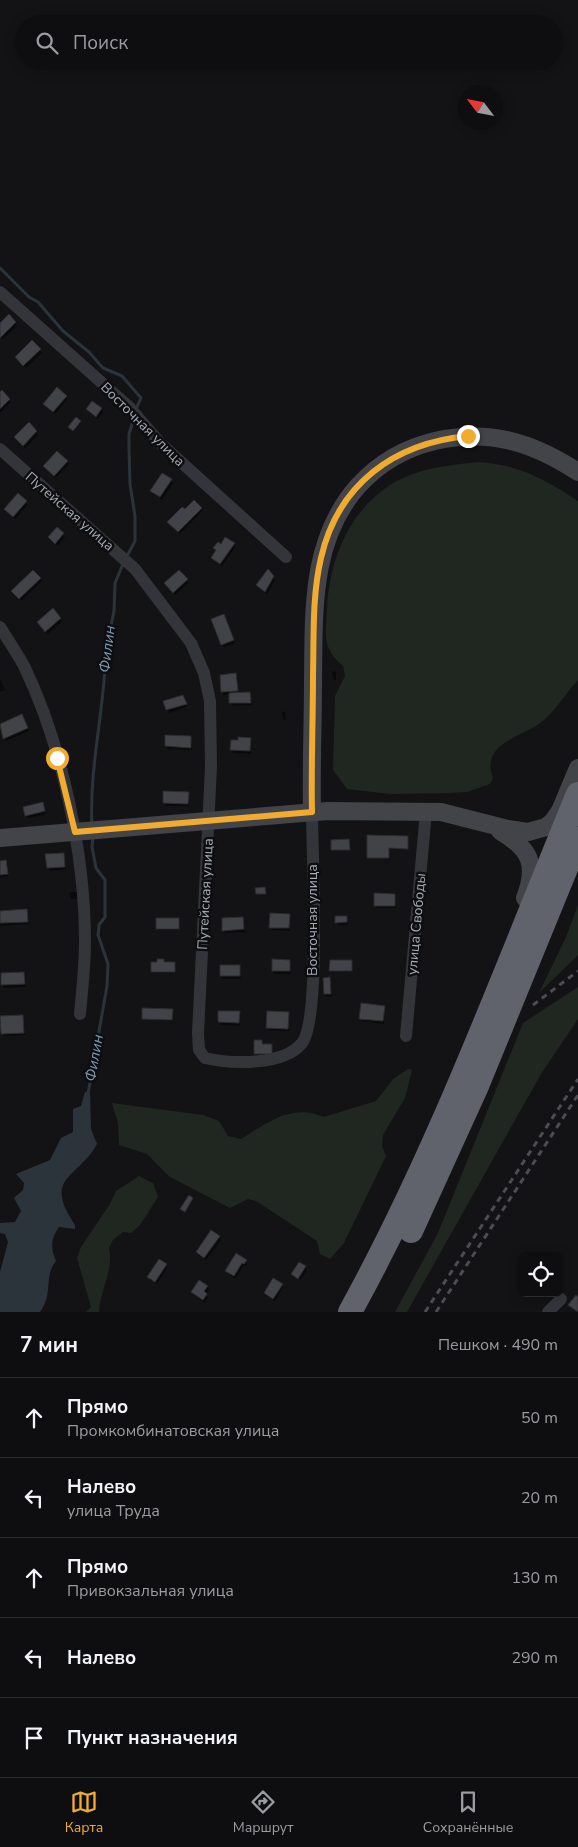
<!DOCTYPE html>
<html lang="ru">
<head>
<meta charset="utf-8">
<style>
	body { margin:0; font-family:"Nunito Sans",sans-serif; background:#171719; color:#f1f3f6 }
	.controls { position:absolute; right:15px; bottom:15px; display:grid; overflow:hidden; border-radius:8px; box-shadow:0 2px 12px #0003 }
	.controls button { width:45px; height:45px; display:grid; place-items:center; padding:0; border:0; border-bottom:1px solid #2e2e30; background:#0e0e10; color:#f1f3f6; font:25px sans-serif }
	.compass { position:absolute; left:458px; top:85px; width:45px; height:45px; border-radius:50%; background:#0e0e10; box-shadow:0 2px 12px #0003; rotate:302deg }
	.stop { position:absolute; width:15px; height:15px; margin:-11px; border:4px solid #f1ac2f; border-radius:50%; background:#fff }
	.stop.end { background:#f1ac2f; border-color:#fff; box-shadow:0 1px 5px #0008 }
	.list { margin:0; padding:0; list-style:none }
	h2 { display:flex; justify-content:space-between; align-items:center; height:65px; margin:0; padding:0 20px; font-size:21px }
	h2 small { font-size:16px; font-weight:400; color:#9b9c9f }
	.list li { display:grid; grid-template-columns:32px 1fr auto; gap:15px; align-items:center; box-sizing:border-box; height:80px; padding:0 20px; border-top:1px solid #2e2e30 }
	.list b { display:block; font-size:19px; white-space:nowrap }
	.list p { margin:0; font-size:16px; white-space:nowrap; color:#9b9c9f }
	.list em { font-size:16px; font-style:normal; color:#9b9c9f }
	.icon { flex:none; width:28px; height:28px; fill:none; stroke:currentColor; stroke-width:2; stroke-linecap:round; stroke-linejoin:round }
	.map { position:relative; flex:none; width:578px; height:1312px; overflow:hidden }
	.search { position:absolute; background:#0e0e10; box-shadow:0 2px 12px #0003; left:15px; right:15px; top:15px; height:55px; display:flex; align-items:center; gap:12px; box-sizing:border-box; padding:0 18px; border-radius:28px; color:#9b9c9f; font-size:19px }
	.sheet { height:465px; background:#0e0e10 }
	nav { display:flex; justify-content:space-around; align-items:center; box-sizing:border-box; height:70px; border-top:1px solid #2e2e30; background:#0e0e10; font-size:14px; color:#9b9c9f }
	nav a { display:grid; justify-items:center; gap:2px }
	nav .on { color:#f1ac2f }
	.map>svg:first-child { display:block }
	.green { fill:#1f2720 }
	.water { fill:#2b343a }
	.shadow { fill:#0007 }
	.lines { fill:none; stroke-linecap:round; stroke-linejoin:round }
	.stream { stroke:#2b343a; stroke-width:3 }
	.building { fill:#424348; stroke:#2d2d31 }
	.street { stroke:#34353a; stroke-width:12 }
	.secondary { stroke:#42444a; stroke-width:18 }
	.highway { stroke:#60636b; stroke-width:24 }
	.rail { stroke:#4b4d53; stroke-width:3; stroke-dasharray:6 5; stroke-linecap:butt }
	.route { stroke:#f1ac2f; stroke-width:6 }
	.labels { text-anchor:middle; stroke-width:5; stroke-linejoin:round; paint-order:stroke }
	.street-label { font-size:14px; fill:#a5aab5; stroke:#0e0e10 }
	.water-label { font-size:15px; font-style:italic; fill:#7b99b1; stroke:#0e0e10 }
</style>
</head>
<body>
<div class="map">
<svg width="578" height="1312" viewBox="0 0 578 1312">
	<rect width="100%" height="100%" fill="#131315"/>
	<g class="green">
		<path d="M478,462C520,465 544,479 578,501V680C566,693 556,710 543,721C522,738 480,742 493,778L490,784L467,792L448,793L391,794L347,789L333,770L335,696L345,676L343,666C321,648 326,634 327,608C330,548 360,488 422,471C440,466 459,464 478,462Z"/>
		<polygon points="578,905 578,955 539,993 566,937"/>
		<polygon points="578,987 578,1019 541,1074 407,1312 395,1312 438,1233 523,1023"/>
		<path d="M408,1069L412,1070L405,1098L383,1135L382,1146L386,1156L344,1243L330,1259L320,1254L317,1241L256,1201L248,1199L230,1208L170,1177L147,1154L119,1145L118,1123L112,1103L203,1115L219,1121L228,1136L241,1139C269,1122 291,1103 324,1117L376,1101L393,1079Z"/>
		<path d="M139,1176L153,1183L158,1197L140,1225L131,1233L123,1232L113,1240L109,1248C114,1269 100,1291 99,1312H86L91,1307L77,1258L81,1247L110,1204L116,1191Z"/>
	</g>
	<path class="water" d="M88,1091L90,1093L91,1129L97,1144C78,1179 42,1176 75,1225V1229L59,1227C51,1238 50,1248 56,1261C43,1277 54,1293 40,1312H0V1272L8,1242L5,1234L0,1233V1223L15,1222L21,1211L14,1198L23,1190L24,1183L16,1174L50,1160L61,1138L73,1132V1109L81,1106L85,1092Z"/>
	<g class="shadow">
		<polygon points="15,323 17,326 2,340 0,325"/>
		<polygon points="32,342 42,353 26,368 18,360"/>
		<polygon points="0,393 11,402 0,413"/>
		<polygon points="66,397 67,399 55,414 46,407"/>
		<polygon points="87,409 101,409 103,412 98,419"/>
		<polygon points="29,424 38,435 25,448 17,440"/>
		<polygon points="67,462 69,464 56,478 44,466"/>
		<polygon points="163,475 173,483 162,500 152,491"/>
		<polygon points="26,502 27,505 15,519 5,509"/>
		<polygon points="201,509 202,511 180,534 171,525 185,511"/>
		<polygon points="57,528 65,537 58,546 49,537"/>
		<polygon points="234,544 235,547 222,566 214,561 213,558 217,552 215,548"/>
		<polygon points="273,577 275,580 267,594 257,585"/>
		<polygon points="40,578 42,581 21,601 15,594"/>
		<polygon points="187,580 188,583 175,595 167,586"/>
		<polygon points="60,619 62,621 48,634 40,626"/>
		<polygon points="225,619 235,643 224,647 222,644"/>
		<polygon points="332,671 336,672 336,680 333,679"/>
		<polygon points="235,675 238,694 250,693 252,705 232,706 230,694 224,695 222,692 221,676"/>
		<polygon points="0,679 5,690 0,692"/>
		<polygon points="185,699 187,707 169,713 165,702"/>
		<polygon points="282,711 285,712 286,720 283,719"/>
		<polygon points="21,716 29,731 6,741 0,725"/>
		<polygon points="166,736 190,737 192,750 167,749"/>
		<polygon points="250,739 251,754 233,753 231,750"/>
		<polygon points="188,793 189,806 166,806 164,803"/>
		<polygon points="43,805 45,815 28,818 26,815"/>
		<polygon points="408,837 408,849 389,849 389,859 368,857"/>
		<polygon points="63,854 66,869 49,871 47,856"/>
		<polygon points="0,862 5,862 8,876 0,878"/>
		<polygon points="69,892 77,892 78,899 71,899"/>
		<polygon points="394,895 396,908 377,908 376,905"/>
		<polygon points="26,910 29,924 0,926 0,912"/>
		<polygon points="289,915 290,931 272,930 270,927"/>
		<polygon points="346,917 348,925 338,925 336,922"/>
		<polygon points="243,919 245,932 225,933 223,930"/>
		<polygon points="157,920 179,920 179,930 158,930"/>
		<polygon points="289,961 291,974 275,974 273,971"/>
		<rect x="331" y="961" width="21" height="11"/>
		<polygon points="164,964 175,965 175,973 153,973"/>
		<polygon points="239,966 241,979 222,979 221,976"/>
		<polygon points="24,974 26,987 4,988 2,985"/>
		<polygon points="330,979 332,997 326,997 325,994"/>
		<polygon points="384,1007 384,1024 362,1021 361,1019"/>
		<polygon points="172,1011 172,1021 143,1019"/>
		<polygon points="219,1012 239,1013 240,1026 221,1025"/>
		<polygon points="288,1014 289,1031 269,1030 268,1027"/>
		<polygon points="22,1016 25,1035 4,1036 2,1033"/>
		<polygon points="261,1041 263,1045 272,1045 273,1056 257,1057 255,1054"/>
		<polygon points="219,1237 221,1240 206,1260 199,1255 197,1252"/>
		<polygon points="246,1261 247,1264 246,1266 244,1265 235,1279 229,1274 227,1271"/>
		<polygon points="300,1263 307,1270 300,1281 293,1274"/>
		<polygon points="166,1265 167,1268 157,1284 151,1279 149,1277"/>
		<polygon points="282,1284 283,1287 275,1301 267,1296 265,1293"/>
		<polygon points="207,1286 209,1289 205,1294 208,1297 205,1303 192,1292"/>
	</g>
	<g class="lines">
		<g class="stream">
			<polyline points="0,268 29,297 38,302 63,331 89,352 103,368 122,376 141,398 136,409"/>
			<polyline points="126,558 135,541 135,516 130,484 129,449 129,434 134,418"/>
			<path d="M92,825C89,766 105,708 106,648L111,645L109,636L114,611L115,583L123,564"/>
			<polyline points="88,1094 107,986 108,964 98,935 99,925 105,917 105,880 96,868 92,847 93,837"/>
		</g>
	</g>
	<g class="building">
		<polygon points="9,314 16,322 0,338 0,323"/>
		<polygon points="32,340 41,349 23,366 15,357"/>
		<polygon points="57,387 67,396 53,412 43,404"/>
		<polygon points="2,390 10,399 0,409 0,392"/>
		<polygon points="92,401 102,408 96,417 86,409"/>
		<polygon points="76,417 81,421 73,431 68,427"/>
		<polygon points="29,422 37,431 23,446 14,437"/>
		<polygon points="57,451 68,461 54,476 43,466"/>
		<polygon points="162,473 172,479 160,497 150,491"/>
		<polygon points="18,493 27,501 13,517 4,509"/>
		<polygon points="194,500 202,508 178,532 167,522 182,507 185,509"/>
		<polygon points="57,527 64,533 55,544 48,537"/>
		<polygon points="225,537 235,543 220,564 211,558 216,550 213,548 218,542 221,544"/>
		<polygon points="268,569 274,576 265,592 256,585"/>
		<polygon points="33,570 41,578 19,599 11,591"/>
		<polygon points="179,570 188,579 173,593 164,583"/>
		<polygon points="53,608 61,618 45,632 37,622"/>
		<polygon points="224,614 234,640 221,645 211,619"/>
		<polygon points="236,673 238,691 221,692 220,675"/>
		<polygon points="250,692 251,703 229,703 229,693"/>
		<polygon points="183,695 187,704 166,710 163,701"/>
		<polygon points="22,714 28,728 3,739 0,724"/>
		<polygon points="165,735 191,736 191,748 165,746"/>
		<polygon points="238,737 251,738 250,751 230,750 231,740 238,740"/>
		<polygon points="163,791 189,792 188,804 163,803"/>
		<polygon points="43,802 45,811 25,816 23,807"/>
		<polygon points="367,835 408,836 408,849 389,848 389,858 367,858"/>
		<polygon points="349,839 350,850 331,850 331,840"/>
		<polygon points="64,853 65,867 47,868 45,854"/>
		<polygon points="6,860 8,874 0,875 0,861"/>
		<polygon points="265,887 266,894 256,894 255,888"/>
		<polygon points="374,893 395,894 395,906 374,906"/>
		<polygon points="27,909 28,922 0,923 0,911"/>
		<polygon points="270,913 290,914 289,928 269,928"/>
		<polygon points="335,916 347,916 347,922 335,923"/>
		<polygon points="243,917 244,929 222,931 222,918"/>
		<rect x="156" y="918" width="23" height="11"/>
		<polygon points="157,959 164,959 164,962 175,962 175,972 151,972 151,962 157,962"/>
		<polygon points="272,959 290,960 290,971 272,971"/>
		<polygon points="330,960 352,960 352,971 329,971"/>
		<rect x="220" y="965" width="20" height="11"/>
		<polygon points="24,972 25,984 1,985 1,973"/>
		<polygon points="330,977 331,994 324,994 323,978"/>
		<polygon points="361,1003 385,1006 383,1021 359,1019"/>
		<polygon points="142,1008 173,1009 172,1020 142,1019"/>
		<polygon points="218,1011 240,1011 239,1023 218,1022"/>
		<polygon points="267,1011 289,1012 288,1029 266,1028"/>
		<polygon points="23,1015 24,1033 1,1034 0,1016"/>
		<polygon points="254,1040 262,1040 262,1044 272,1044 272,1054 254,1054"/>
		<polygon points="189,1195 193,1198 185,1212 180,1209"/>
		<polygon points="211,1230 220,1236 204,1258 196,1252"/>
		<polygon points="236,1253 247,1260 244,1264 242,1263 234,1276 225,1271"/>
		<polygon points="159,1259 167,1264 155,1282 147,1277"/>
		<polygon points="299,1262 306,1266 298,1279 291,1274"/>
		<polygon points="273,1278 283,1284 273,1299 264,1293"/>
		<polygon points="199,1280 208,1286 204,1291 207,1294 203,1300 191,1292"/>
		<polygon points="576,1295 578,1297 578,1312 568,1305"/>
	</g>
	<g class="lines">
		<g class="street">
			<polyline points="0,292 129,407 160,443 286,557"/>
			<path d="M0,449L135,569L191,643L204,673L210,701L211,767L198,1033L199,1050L205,1058C231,1064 284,1066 302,1043C321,1020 312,851 312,812"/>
			<path d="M0,627C8,640 17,653 24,666C62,744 85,855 85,942C85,966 82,990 80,1014"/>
			<polyline points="406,1036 426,811"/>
			<polyline points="548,1312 561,1299"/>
		</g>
		<g class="secondary">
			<path d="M312,812C311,768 313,724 313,680C314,612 310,540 358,486C379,463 405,448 435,441C490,429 532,442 578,472"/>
			<path d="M500,831C530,849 538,864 525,898"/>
			<polyline points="0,838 328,811 441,812 508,829 528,832 546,827 553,821 560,811 578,768"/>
		</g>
		<g class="highway">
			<polyline points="411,1231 477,1086 578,839"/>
			<path d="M350,1312C441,1147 506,968 578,794"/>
		</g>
		<g class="rail">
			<polyline points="533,1005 578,971"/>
			<polyline points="425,1312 578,1079"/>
			<polyline points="436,1312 578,1095"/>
		</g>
	</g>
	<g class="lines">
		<path class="route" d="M57,758L75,832L312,812C311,766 313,721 313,675C314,636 312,596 321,558C338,484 394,443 468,436"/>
	</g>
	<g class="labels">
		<g class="street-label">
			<text transform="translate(143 424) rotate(45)" y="5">Восточная улица</text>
			<text transform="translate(70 511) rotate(41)" y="5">Путейская улица</text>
			<text transform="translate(205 894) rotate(-87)" y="5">Путейская улица</text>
			<text transform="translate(312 920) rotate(-90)" y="5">Восточная улица</text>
			<text transform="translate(416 924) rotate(-85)" y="5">улица Свободы</text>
		</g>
		<g class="water-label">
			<text transform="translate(107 649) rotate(-83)" y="5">Филин</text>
			<text transform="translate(94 1058) rotate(-80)" y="5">Филин</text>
		</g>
	</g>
</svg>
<div class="controls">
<button><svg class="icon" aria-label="locate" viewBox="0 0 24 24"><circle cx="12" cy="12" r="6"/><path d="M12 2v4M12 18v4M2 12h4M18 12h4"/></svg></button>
</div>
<svg class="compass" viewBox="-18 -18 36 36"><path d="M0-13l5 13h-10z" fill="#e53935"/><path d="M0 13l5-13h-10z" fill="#9b9c9f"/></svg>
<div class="stop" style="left:57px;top:758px"></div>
<div class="stop end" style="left:468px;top:436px"></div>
<div class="search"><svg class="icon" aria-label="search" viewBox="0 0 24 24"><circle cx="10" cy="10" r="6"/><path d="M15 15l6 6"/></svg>Поиск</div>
</div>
<section class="sheet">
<h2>7 мин<small>Пешком · 490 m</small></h2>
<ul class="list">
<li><svg class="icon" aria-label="ahead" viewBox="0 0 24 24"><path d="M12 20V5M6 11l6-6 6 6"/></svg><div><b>Прямо</b><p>Промкомбинатовская улица</p></div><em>50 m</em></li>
<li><svg class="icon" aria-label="left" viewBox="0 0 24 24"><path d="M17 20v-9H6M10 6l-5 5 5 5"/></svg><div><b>Налево</b><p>улица Труда</p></div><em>20 m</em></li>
<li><svg class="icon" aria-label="ahead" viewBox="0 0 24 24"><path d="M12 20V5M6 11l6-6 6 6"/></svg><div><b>Прямо</b><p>Привокзальная улица</p></div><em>130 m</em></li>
<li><svg class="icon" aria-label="left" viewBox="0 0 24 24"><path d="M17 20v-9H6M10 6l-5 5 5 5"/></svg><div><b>Налево</b></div><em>290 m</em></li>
<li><svg class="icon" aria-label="arrive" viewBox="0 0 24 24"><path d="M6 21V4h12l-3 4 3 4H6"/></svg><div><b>Пункт назначения</b></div></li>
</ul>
</section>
<nav>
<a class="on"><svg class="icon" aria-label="map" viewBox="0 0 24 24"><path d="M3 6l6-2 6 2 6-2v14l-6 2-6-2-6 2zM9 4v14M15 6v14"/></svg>Карта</a>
<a><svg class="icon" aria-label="directions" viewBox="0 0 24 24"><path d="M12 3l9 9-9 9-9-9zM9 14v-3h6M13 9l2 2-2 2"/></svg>Маршрут</a>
<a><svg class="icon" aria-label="saved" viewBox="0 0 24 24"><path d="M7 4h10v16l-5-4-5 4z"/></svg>Сохранённые</a>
</nav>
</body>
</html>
